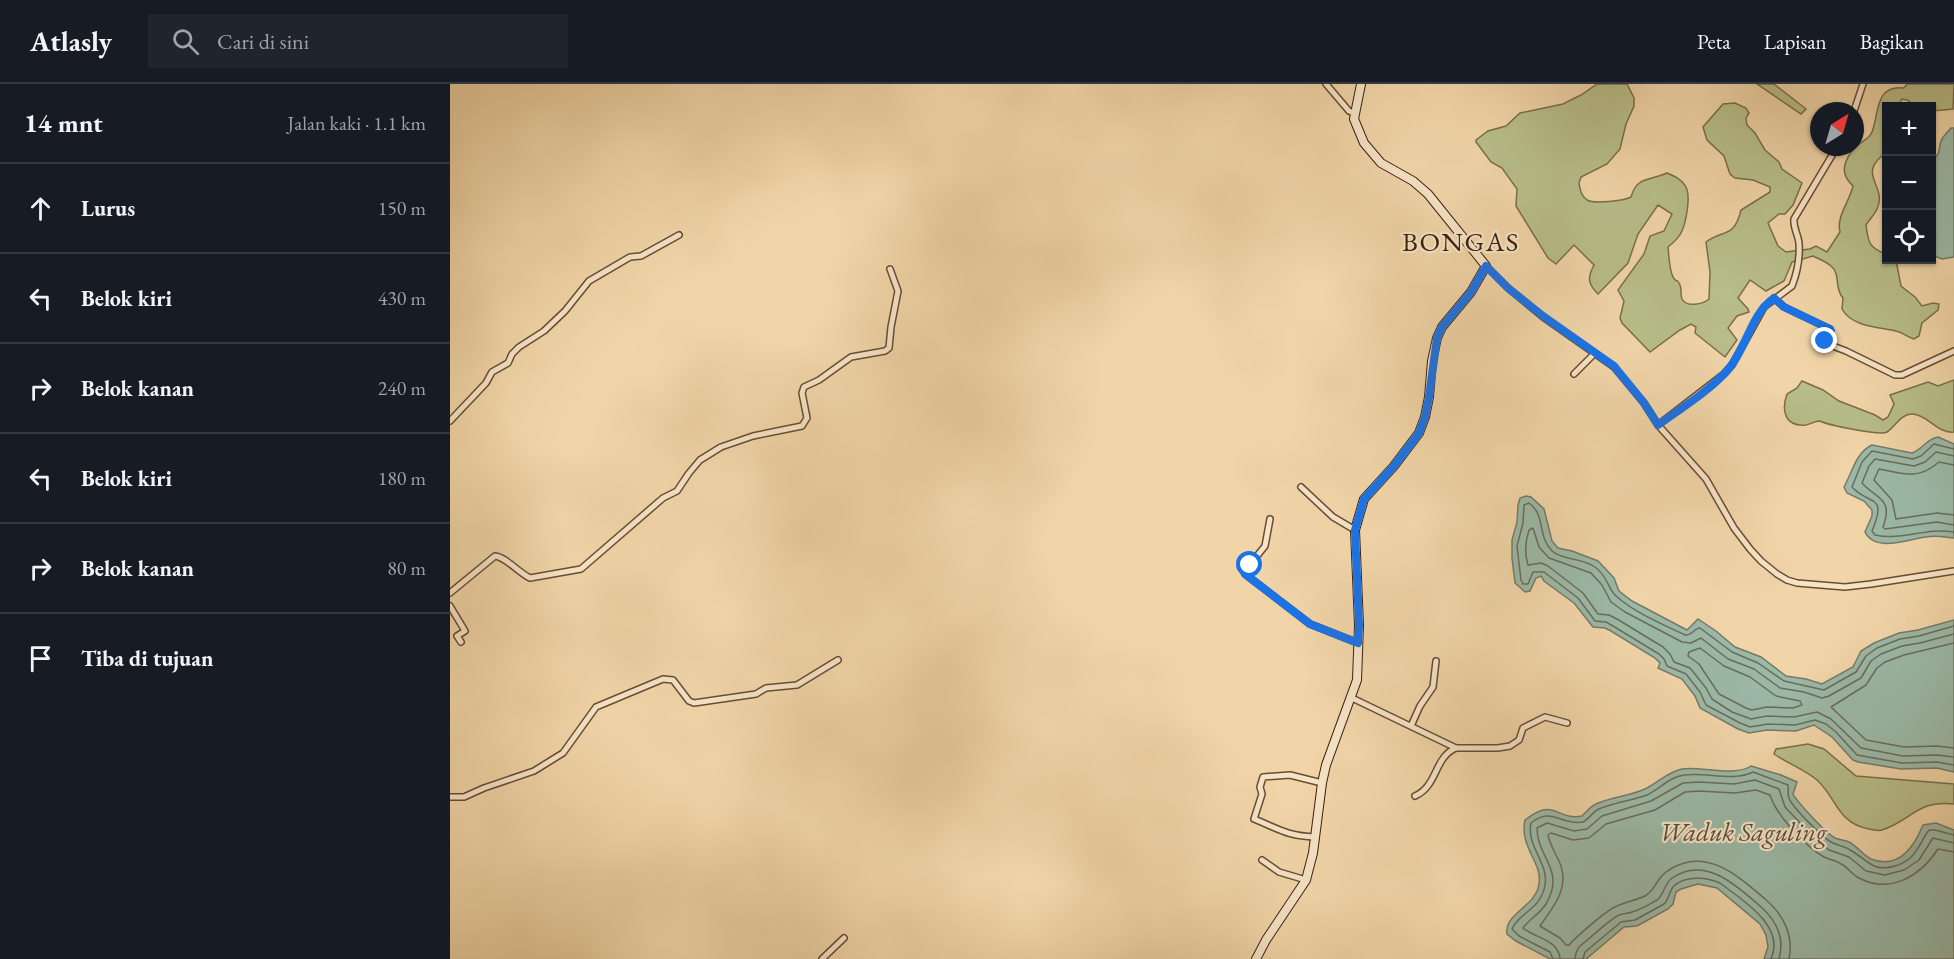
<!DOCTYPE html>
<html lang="id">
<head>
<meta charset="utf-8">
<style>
	body { margin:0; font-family:"EB Garamond",serif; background:#20242c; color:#f1f3f6 }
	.controls { position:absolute; right:18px; top:18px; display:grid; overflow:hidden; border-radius:0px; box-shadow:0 2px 4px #0004 }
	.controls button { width:54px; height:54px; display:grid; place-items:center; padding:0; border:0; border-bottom:2px solid #363941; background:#171b24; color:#f1f3f6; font:30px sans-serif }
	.compass { position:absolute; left:1360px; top:18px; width:54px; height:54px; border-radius:50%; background:#171b24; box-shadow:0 2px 4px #0004; rotate:37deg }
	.stop { position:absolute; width:18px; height:18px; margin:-14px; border:4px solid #1a73e8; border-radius:50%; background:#fff }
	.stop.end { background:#1a73e8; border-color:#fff; box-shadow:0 2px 6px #0008 }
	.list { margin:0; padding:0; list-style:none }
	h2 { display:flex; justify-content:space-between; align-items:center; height:78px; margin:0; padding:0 24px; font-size:26px }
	h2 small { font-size:20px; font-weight:400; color:#9ea1a6 }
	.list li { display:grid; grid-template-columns:39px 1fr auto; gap:18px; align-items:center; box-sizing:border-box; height:90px; padding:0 24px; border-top:2px solid #363941 }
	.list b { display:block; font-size:22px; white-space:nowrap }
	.list em { font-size:20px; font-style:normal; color:#9ea1a6 }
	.icon { flex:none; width:33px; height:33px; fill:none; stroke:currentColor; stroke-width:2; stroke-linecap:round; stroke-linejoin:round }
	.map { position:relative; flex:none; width:1504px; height:875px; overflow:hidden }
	header { display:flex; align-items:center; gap:36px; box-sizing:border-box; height:84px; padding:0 30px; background:#171b24; border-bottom:2px solid #363941 }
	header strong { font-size:28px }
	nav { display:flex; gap:33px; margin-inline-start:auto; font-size:21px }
	.search { width:420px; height:54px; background:#20242c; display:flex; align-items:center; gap:15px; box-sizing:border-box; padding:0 21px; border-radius:0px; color:#9ea1a6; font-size:22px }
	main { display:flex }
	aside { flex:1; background:#171b24 }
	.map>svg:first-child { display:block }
	.green { fill:#b8be89; stroke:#7a6e4c; stroke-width:1.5 }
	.water { fill:#9bb9a7; stroke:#757b6a; stroke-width:1.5 }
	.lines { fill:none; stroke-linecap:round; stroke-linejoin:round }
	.shore { stroke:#6b6c5b; stroke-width:1.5 }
	.minor-casing { stroke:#684c35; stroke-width:8 }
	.secondary-casing { stroke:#3b1f0f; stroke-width:10 }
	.minor { stroke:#f6e4c6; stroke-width:5 }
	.secondary { stroke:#f6e4c6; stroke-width:8 }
	.route { stroke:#1a73e8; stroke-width:8 }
	.labels { text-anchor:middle; stroke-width:4.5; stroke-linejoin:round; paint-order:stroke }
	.water-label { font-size:26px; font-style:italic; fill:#584d3d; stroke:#f6e4c6 }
	.quarter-label { font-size:27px; letter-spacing:1.5px; fill:#3b1f0f; stroke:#f6e4c6 }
</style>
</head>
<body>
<header>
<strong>Atlasly</strong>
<div class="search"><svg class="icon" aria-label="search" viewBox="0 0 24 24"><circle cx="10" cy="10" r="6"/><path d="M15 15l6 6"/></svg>Cari di sini</div>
<nav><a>Peta</a><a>Lapisan</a><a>Bagikan</a></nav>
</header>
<main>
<aside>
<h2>14 mnt<small>Jalan kaki · 1.1 km</small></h2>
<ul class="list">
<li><svg class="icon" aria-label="ahead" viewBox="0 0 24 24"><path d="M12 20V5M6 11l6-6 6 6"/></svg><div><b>Lurus</b></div><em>150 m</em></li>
<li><svg class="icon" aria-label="left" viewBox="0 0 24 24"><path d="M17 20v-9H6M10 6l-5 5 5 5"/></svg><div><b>Belok kiri</b></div><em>430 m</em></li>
<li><svg class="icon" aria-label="right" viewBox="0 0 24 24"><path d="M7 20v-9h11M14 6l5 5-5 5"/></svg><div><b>Belok kanan</b></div><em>240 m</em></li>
<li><svg class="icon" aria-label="left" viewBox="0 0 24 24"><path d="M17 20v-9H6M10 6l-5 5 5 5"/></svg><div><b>Belok kiri</b></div><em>180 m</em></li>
<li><svg class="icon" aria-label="right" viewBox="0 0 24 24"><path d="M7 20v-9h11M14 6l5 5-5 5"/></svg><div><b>Belok kanan</b></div><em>80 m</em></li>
<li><svg class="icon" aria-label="arrive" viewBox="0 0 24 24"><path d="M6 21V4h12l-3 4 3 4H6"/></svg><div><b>Tiba di tujuan</b></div></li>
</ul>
</aside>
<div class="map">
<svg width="1504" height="875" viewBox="0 0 1504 875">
	<rect width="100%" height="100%" fill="#f1d5a8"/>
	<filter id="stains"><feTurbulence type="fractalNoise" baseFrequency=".00333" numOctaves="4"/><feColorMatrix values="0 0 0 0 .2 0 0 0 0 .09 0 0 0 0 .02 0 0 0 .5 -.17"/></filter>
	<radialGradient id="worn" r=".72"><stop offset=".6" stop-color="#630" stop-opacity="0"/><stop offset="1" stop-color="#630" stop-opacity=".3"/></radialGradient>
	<g class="green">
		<path d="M1147,0H1177L1184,14V22L1176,40L1170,65L1157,80L1131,93L1129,99C1130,105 1131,112 1137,116C1144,120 1173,117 1181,113C1187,92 1199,97 1217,89C1224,92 1232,95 1236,103C1241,113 1236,139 1231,149C1228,155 1223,159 1218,163C1219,172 1219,185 1223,193C1228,201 1226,192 1230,201C1232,205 1230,211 1232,215C1237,224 1253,220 1259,215L1260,188L1256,158C1273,145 1284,155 1291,126L1320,108V103L1303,96L1285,94L1280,90L1274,72L1257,56L1253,43L1273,20L1285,19L1296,24L1299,29L1296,34L1297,41L1305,49L1315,66L1329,78L1332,85L1352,99L1343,121L1335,130H1329L1318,139L1328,162L1336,168L1360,165L1366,162L1377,168L1390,148C1386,132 1400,117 1403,102C1400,99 1396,94 1395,90C1392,80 1401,66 1408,61C1414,56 1419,55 1422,48C1429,32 1424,0 1454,4L1457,0H1504L1503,25L1482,27V22H1466L1457,16L1452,15L1448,22H1436V69C1405,90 1438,101 1427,125C1425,130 1419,136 1416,141C1418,158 1419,164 1436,170V176H1446L1451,202L1465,213L1472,222L1483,219L1489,220L1488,226L1472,239L1469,252L1464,255C1457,253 1452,248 1446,247C1428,243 1402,243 1392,225L1393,214C1384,205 1391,190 1381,182C1377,178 1369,175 1363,172L1342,178L1334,197L1316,207L1300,196L1288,214L1298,225L1299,228L1287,232L1278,244L1287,256L1275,273L1245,249L1246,243L1241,240L1230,246L1200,268L1172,239L1170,234L1174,217L1168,206L1194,170L1200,152L1214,147L1222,130L1208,121L1188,150L1178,179L1148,210C1138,200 1137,194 1144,181L1124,161L1106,180L1098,174L1066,122L1067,105L1052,84L1041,78L1026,58V56L1038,47L1056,42L1070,29L1113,20L1131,11Z"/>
		<polygon points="1307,0 1324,0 1356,25 1351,30"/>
		<path d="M1504,296V348C1488,350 1478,331 1463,330C1451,329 1445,343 1437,348C1430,352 1378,341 1370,337C1364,337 1362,340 1356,341C1335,343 1331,327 1337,310L1347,304L1352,297L1373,306L1389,317L1425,331L1433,336L1438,333L1444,320L1440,311L1478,298L1488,302Z"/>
		<path d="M1358,660L1374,665L1406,692L1504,700V720C1467,716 1462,736 1432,746C1428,747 1423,746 1419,745C1387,739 1387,714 1367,696C1354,685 1337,679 1324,670L1326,665Z"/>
	</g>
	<g class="water">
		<path d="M1501,44H1504V173L1492,175L1482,171V75C1491,71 1488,66 1491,57C1493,52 1498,48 1501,44Z"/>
		<path d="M1488,353L1504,360V454C1494,453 1486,451 1476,453C1459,455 1425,469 1415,448L1422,432V426L1414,417L1397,409L1394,403C1402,389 1406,368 1422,361L1462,369C1473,365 1476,355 1488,353Z"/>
		<polygon points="1076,412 1081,413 1094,425 1102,457 1108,464 1122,467 1148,477 1164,494 1169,507 1182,517 1237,546 1248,535 1266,547 1285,563 1311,573 1336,592 1356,595 1372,600 1403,583 1411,567 1424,559 1449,549 1468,546 1504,536 1504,688 1487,684 1451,685 1408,678 1403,676 1382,653 1364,641 1346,647 1317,646 1299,649 1288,645 1250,624 1245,612 1232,595 1208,584 1210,579 1205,574 1161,547 1155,544 1143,543 1124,519 1094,497 1091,492 1086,494 1080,507 1075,508 1065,499 1062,474 1062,456 1067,438 1068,421 1070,414"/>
		<path d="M1301,682L1331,691L1347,698L1343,710C1348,719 1376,749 1385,754C1390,756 1395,756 1399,758C1407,762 1413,771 1421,775C1449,786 1464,763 1473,741L1486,739L1504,746V875H1314L1318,863L1316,851L1310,840L1267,804L1248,800L1231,805L1226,808L1223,820L1218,825L1187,842L1174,843L1136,875H1100L1066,857L1057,850C1054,829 1086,823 1089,800C1093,779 1069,763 1075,736C1106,712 1105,737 1132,732C1136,728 1141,722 1146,720C1161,713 1180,712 1195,705C1208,699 1217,688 1232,685C1251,682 1285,693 1301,682Z"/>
	</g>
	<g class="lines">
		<g class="shore">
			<path d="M1504,365L1484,360L1471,372L1463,375L1422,367L1412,378L1402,403C1419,422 1438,409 1422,447L1425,451C1453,457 1475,443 1504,448"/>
			<path d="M1504,372L1486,368L1475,378L1464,382L1425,375L1419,382L1412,399C1426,415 1444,414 1433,443L1435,445L1487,438L1504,441"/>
			<path d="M1504,381L1489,378C1467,397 1454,389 1429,385L1424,396L1442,416L1446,435L1487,429L1504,431"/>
			<path d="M1504,542L1469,552L1450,555L1427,564L1416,572L1406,588L1374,606L1334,597L1308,579L1282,568L1250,544C1244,544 1242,552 1235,551C1212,540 1185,529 1166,512C1158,505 1157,491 1145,483C1133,474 1111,476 1102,467C1087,452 1096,431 1079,419L1074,421L1073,439L1067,462L1071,496L1073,500H1078L1083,488H1094L1128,514L1145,537L1156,538L1163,542L1209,570L1214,575L1217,582L1236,590L1250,608L1256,621L1290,639L1300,643L1318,640L1345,641L1365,636L1376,640L1386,648L1407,671L1452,679L1487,678L1504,681"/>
			<path d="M1504,550L1470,559L1452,562L1431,570L1421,577L1411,594L1379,612L1372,614L1354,608L1330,604L1304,585L1278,575L1251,554L1241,559L1232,558L1175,528L1161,518L1152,501L1141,489L1099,474L1089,463L1083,444L1079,446C1075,458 1074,468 1078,481L1091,479L1098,482L1133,509L1148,530L1159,531L1167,535L1213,563L1220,570L1224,578L1240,584L1256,604L1262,615L1282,628L1301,635L1317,632L1344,633L1367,628L1381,635L1411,664L1453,672L1487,671L1504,673"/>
			<polyline points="1504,559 1454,571 1435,578 1427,584 1416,601 1381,623 1416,656 1454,663 1487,662 1504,664"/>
			<polygon points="1250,564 1274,582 1300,593 1326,612 1350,617 1352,621 1343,624 1317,623 1302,626 1296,624 1269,610 1249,580 1238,572 1239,568"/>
			<path d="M1103,875L1100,868L1069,852L1062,845C1069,828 1091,826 1095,801C1099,779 1076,762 1081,739C1102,722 1111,742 1133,738C1139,735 1142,729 1147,726C1158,720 1184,716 1197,711C1210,705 1219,693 1234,691C1257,688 1283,698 1303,688L1338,701C1339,705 1337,709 1339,714C1342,723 1374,755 1383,759C1389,762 1395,762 1400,766C1417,775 1422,789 1445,782C1467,775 1468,761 1479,746H1485L1504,751"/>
			<path d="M1110,875C1109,856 1085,854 1073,844C1079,835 1090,830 1096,820C1116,786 1087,774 1087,744L1097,739L1124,747L1137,745L1152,732L1201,717L1233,699L1249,698L1284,700L1305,696L1329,705L1335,723L1367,757L1379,766L1399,773L1416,787L1435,791L1454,786L1469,776L1483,754L1504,759"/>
			<path d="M1125,875L1126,869L1129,863C1138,856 1160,835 1169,831C1173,829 1178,830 1182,828C1190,826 1200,820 1207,816C1214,811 1214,800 1222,794C1255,771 1287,802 1310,822C1326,836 1335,854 1329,875"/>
			<path d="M1133,875L1135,868L1171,838L1185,836L1214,820C1219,815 1219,808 1223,803C1234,791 1257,793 1270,799C1292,816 1336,842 1321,875"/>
			<path d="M1339,875C1344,851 1333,830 1315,815C1288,792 1256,762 1219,786C1206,793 1207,805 1195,812C1184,817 1175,818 1165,823C1157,826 1126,853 1119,861H1116L1110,854L1090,842C1102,824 1119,806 1111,782C1107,771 1100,762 1098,751L1101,749L1123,756L1139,754L1156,740L1205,726L1235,708L1249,707L1285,709L1306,706L1320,711C1326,731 1356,763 1374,773C1380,776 1386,776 1391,780C1398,783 1402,791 1409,794C1441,811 1471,791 1488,765L1504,768"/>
		</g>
		<g class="minor-casing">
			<g id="minor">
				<polyline points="876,0 899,27 904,29"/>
				<polyline points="1404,27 1413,0"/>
				<polyline points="1036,182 1058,204 1093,233 1164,283 1194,319 1208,341 1256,395 1284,444 1300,465 1311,477 1327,490 1337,496 1347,499 1395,503 1421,500 1504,487"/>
				<polyline points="1324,214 1334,223 1380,245 1381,248 1375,259 1396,267 1445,291 1452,291 1504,267"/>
				<polyline points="1124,290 1145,269"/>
				<polyline points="0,337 36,299 42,288 58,279 62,270 69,263 94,247 115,227 139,197 180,173 191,172 229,151"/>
				<path d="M1208,341L1274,290L1282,281L1314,223L1342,202C1347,189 1350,173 1349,159C1348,150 1343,144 1344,135L1387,63"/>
				<polyline points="851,403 883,433 905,446"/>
				<polyline points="820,435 815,462 794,488 795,490 860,540 908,559"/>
				<path d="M0,509L45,472C56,473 69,489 80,494L131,485L213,414L227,407L239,389L250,376L271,363L303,352L352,342L357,334L352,309L354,303L369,296L401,273L435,267L439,264L441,243L448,207L440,185"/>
				<polyline points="0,522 15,547 7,552 11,558"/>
				<polyline points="902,614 1006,664 1048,664 1060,662 1069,656 1073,644 1095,633 1117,639"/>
				<polyline points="961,642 970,622 983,603 986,577"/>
				<path d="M965,712C988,702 984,673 1006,664"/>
				<polyline points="0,713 14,713 34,704 84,687 113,669 146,623 213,595 223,596 239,617 244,619 306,610 316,604 347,601 388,576"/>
				<path d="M865,753C837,752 829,745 804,735L812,710L810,703L813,693L840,691L872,699"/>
				<polyline points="812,776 829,788 856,796"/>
				<polyline points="372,875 394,854"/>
			</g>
		</g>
		<g class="secondary-casing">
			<polyline id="secondary" points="806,875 816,856 856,796 863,769 872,699 876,681 907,596 909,541 905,446 914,415 944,382 969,349 975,333 979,313 982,277 987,254 992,243 1021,208 1036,182 978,110 963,97 931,79 914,59 904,35 911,0"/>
		</g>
		<use href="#minor" class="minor"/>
		<use href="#secondary" class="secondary"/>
	</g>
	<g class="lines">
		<path class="route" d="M800,481L795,490L860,540L908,559L909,541L905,446L914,415L944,382L969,349L975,333L979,313L987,254L992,243L1021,208L1036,182L1058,204L1093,232L1164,282L1194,319L1208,341C1229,326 1265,303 1280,283C1297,262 1301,230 1324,214L1334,223L1380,245L1381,248L1375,257"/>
	</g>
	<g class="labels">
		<g class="water-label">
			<text x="1293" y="757">Waduk Saguling</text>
		</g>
		<g class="quarter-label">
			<text x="1011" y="167">BONGAS</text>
		</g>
	</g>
	<rect width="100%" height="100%" filter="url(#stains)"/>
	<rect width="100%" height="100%" fill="url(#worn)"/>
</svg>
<div class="controls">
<button>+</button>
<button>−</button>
<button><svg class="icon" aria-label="locate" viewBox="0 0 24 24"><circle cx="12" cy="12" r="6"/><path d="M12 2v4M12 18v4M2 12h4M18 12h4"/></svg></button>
</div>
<svg class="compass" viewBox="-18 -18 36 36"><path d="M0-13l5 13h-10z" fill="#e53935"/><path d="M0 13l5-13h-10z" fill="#9ea1a6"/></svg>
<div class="stop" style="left:800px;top:481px"></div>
<div class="stop end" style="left:1375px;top:257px"></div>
</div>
</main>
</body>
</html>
